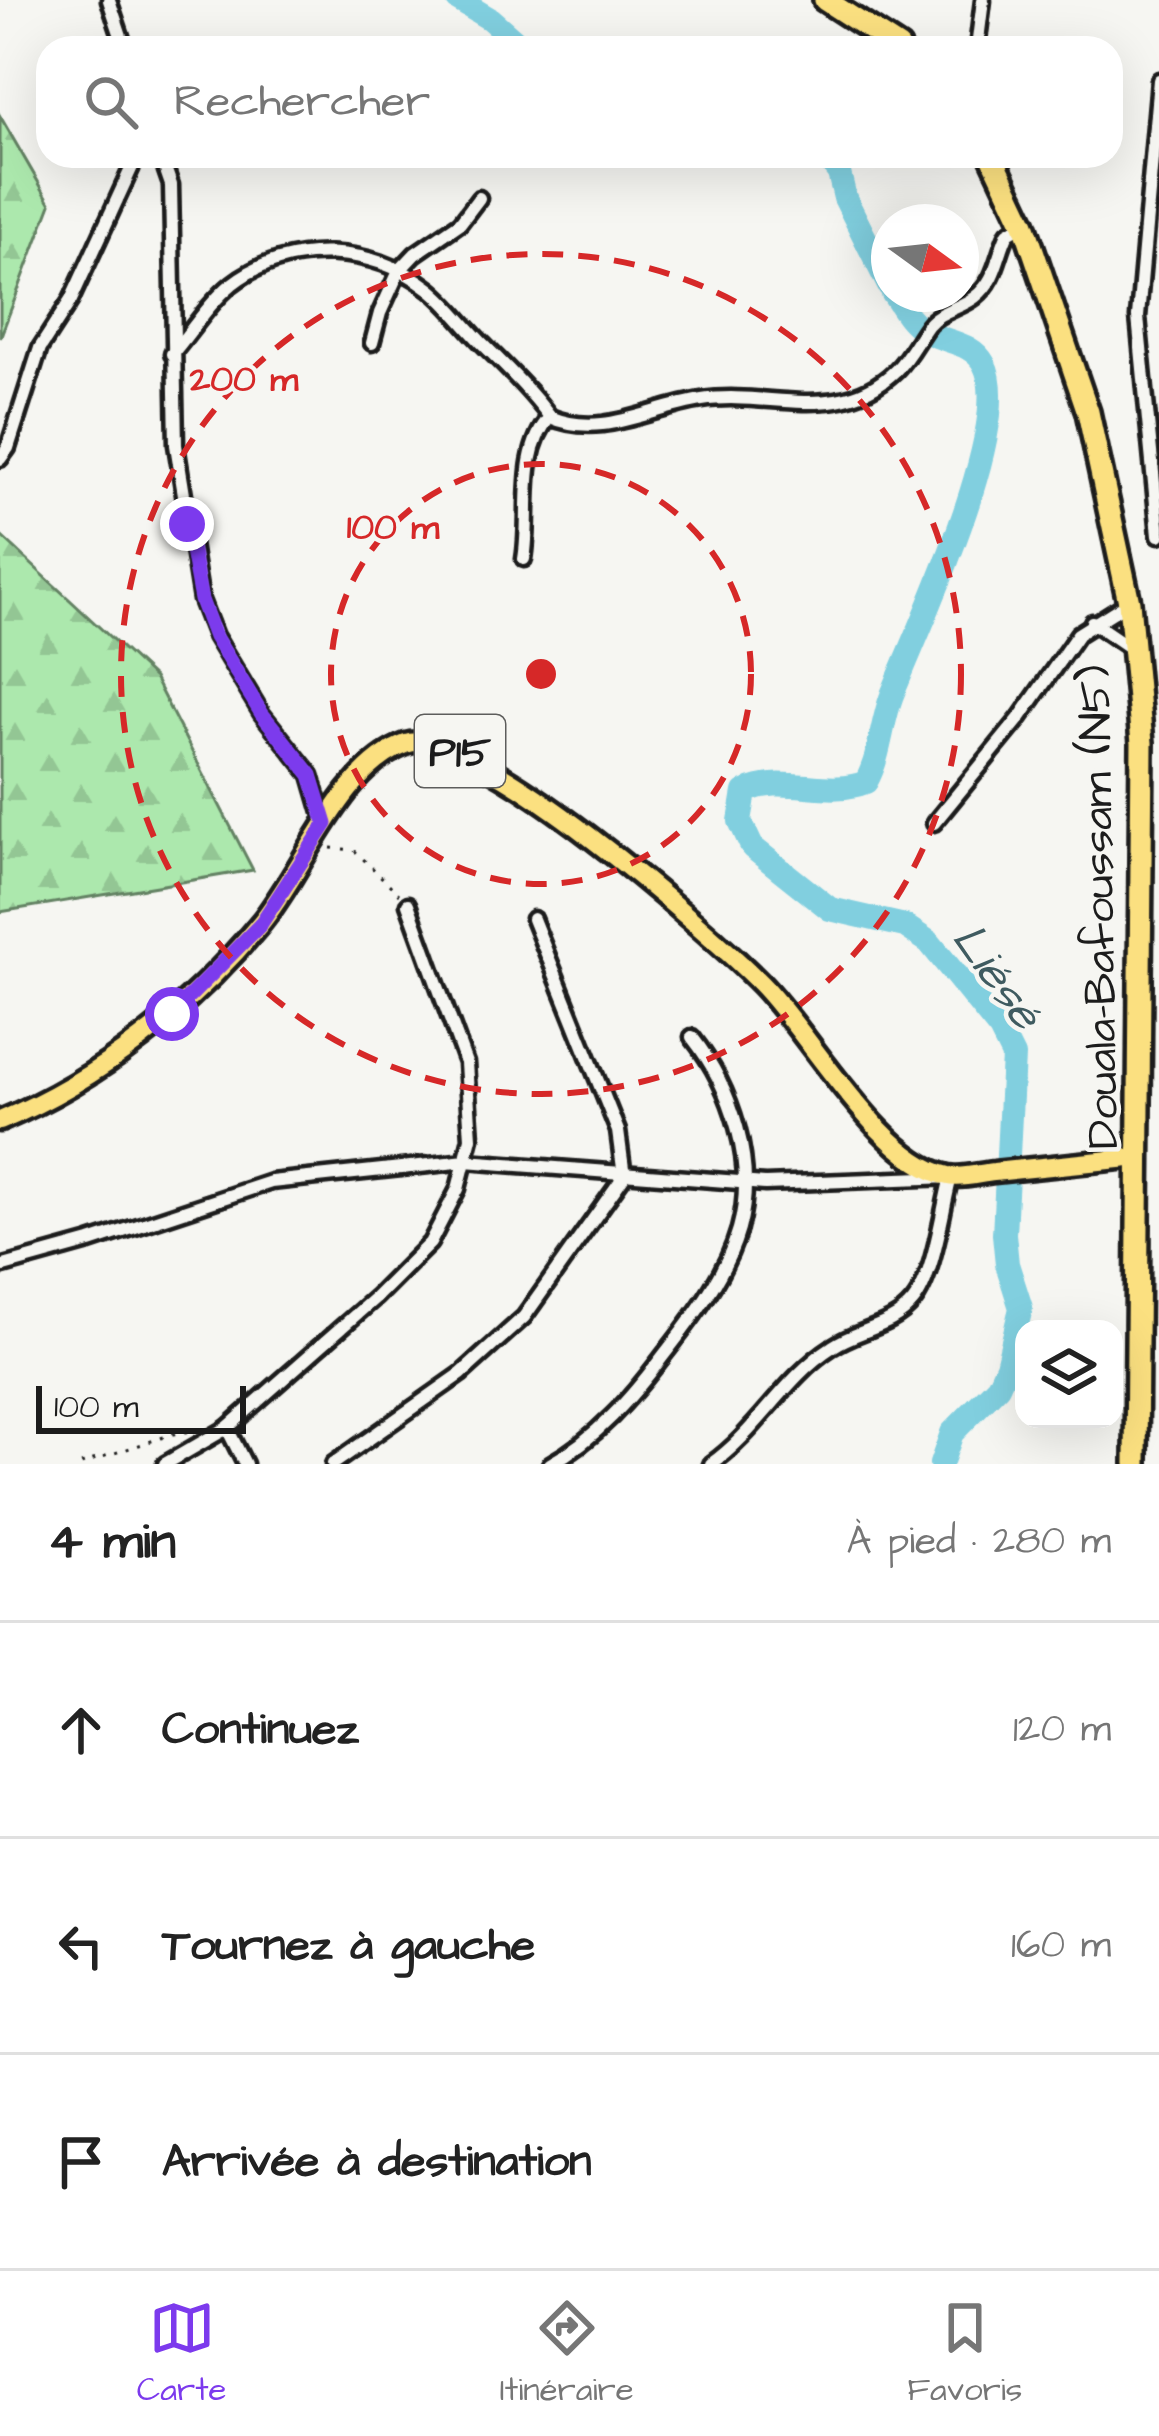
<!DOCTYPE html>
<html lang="fr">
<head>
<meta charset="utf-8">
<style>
	body { margin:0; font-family:"Architects Daughter",sans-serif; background:#f2f2f2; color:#222 }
	.controls { position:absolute; right:36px; bottom:36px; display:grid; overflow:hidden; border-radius:24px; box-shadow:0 12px 48px #0002 }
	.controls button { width:108px; height:108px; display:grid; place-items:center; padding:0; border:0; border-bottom:3px solid #e0e0e0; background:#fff; color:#222; font:60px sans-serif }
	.compass { position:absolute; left:871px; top:204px; width:108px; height:108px; border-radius:50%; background:#fff; box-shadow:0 12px 48px #0002; rotate:105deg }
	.scale { position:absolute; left:36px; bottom:30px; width:210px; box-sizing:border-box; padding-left:12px; border:6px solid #1c1c1c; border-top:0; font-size:33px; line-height:42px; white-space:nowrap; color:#1c1c1c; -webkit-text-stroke:9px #f6f6f2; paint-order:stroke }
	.stop { position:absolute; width:36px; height:36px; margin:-27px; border:9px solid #7c3aed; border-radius:50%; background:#fff }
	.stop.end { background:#7c3aed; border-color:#fff; box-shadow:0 3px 12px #0008 }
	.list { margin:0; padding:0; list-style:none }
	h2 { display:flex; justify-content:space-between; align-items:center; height:156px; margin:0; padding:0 48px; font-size:51px }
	h2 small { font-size:39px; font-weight:400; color:#767676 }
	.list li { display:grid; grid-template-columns:78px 1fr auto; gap:36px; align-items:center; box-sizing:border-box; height:216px; padding:0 48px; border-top:3px solid #e0e0e0 }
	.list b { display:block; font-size:45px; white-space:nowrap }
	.list em { font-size:39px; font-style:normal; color:#767676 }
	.icon { flex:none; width:66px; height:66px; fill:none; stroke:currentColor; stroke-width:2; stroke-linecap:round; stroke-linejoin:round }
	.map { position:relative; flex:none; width:1159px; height:1464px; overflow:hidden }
	.search { position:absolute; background:#fff; box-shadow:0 12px 48px #0002; left:36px; right:36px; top:36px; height:132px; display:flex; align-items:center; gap:30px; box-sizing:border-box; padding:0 42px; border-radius:36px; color:#767676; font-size:45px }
	.sheet { height:804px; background:#fff }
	nav { display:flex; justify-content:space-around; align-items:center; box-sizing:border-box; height:168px; border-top:3px solid #e0e0e0; background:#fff; font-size:33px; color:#767676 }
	nav a { display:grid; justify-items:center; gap:6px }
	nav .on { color:#7c3aed }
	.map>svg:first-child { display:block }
	.forest { fill:url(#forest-firs); stroke:#648264; stroke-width:3 }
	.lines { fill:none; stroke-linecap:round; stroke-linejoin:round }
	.river { stroke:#81cfdf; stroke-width:24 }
	.street-casing { stroke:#1c1c1c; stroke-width:21 }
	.primary-casing { stroke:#1c1c1c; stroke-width:27 }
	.highway-casing { stroke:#1c1c1c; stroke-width:30 }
	.path { stroke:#1c1c1c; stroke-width:3; stroke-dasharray:3 9; stroke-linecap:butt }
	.street { stroke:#f6f6f2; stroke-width:12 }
	.primary { stroke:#fbe080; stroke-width:18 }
	.highway { stroke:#fbe080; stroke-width:21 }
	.route { stroke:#7c3aed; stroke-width:15 }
	.ring { fill:none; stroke:#d62828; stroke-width:6; stroke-dasharray:21 15 }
	.labels { text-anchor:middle; stroke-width:9; stroke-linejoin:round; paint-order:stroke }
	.shield { fill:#f6f6f2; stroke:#5d5d5c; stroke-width:3 }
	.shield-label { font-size:42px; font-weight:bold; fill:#1c1c1c }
	.street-label { font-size:45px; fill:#1c1c1c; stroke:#f6f6f2 }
	.water-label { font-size:48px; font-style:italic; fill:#3f5b60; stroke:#f6f6f2 }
	.centre { fill:#d62828; stroke:#f6f6f2; stroke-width:6 }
	.ring-label { font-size:36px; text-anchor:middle; font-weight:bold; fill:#d62828; stroke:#f6f6f2; stroke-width:9; stroke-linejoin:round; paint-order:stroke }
</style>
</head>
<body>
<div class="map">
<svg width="1159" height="1464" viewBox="0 0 1159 1464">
	<defs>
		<pattern id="forest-firs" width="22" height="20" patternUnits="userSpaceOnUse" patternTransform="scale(3)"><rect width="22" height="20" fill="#ace8ad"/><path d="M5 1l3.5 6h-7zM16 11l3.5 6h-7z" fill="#93c694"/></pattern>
	</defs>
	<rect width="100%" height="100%" fill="#f6f6f2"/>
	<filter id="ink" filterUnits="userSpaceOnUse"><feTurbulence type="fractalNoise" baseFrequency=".00833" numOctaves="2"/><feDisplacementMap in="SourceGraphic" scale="24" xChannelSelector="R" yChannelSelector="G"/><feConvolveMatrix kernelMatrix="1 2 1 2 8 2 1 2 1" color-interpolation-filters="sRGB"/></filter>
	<g filter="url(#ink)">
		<g class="forest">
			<polygon points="0,116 51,204 0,338"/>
			<polygon points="0,535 154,678 253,870 0,912"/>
		</g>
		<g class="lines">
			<g class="river">
				<polyline points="458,0 490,19 523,48"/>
				<polyline points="826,156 839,173 845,198 889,286"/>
				<path d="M893,294C902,307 909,321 922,329C942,343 971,340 984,364C1016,424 917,631 892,695C881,724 881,755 866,782C827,798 782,773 745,792L740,821L752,847L830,909L905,926L929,942L1000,1030L1013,1056L1004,1234L1007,1264L1021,1308L1007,1366L998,1386L952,1433L941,1464"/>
			</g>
			<g class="street-casing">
				<g id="street">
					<polyline points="109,0 125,48"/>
					<polyline points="977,48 983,0"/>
					<polyline points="1159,80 1138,317 1159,535"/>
					<polyline points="161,156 171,185 176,445 201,600 215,636 262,714 311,775 325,823"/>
					<polyline points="372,343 380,313 399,271 415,254 460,223 479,198"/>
					<path d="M172,354C191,332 209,303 232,284C289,240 373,245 430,289C449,304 464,325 481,342C505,366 530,390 550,417C602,439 649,408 702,400C770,390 840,425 896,370C909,357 917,340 928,325C939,311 961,308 975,297C997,280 997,256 1008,233L1024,224"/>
					<polyline points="0,459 8,448 40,348 71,300 137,156"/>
					<path d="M524,559C532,513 517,454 550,417"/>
					<polyline points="1092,622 1133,650"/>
					<polyline points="934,823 1019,719 1078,634 1129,602"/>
					<path d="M0,1267L90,1242L271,1182L466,1161L765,1184L951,1177C942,1210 934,1277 913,1302C892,1328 858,1329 832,1347C785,1377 758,1431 711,1464"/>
					<polyline points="227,1428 245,1464"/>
					<polyline points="165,1464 227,1428 376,1297 430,1243 458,1189 471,1138 466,1063 408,904"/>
					<polyline points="333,1464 461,1374 524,1317 624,1176 618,1131 533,919"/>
					<path d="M550,1464C596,1439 632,1397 663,1356C692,1319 726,1275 739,1229C757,1164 732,1088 692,1037"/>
				</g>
			</g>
			<g class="primary-casing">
				<path id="primary" d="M0,1121C100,1079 190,1008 259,925C303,873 340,768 406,744C470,720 712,934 761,984C810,1034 881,1162 949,1176C962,1179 981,1173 994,1172C1043,1167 1091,1162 1139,1157"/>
			</g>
			<g class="highway-casing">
				<g id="highway">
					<polyline points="825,0 899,48"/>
					<polyline points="992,156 1024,224 1088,412 1129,602 1142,743 1136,1464"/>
				</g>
			</g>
			<g class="path">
				<polyline points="331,848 354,850 399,894"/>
				<polyline points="81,1464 173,1434 195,1432"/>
			</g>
			<use href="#street" class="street"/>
			<use href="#primary" class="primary"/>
			<use href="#highway" class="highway"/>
		</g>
	</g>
	<g class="lines" filter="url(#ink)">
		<polyline class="route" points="172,1014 260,925 326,824 311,775 262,714 215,637 201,600 187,524"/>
	</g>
	<g class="ring">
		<circle cx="541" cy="674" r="210"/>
		<circle cx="541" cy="674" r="420"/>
	</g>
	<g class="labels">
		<rect class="shield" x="415" y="715" width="90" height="72" rx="9"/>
		<g class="shield-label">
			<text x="460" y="766">P15</text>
		</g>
		<g class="street-label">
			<text transform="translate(1097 907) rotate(-91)" y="16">Douala-Bafoussam (N5)</text>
		</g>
		<g class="water-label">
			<text transform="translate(999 975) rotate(54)" y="17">Liésé</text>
		</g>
	</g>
	<circle cx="541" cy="674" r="18" class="centre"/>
	<g class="ring-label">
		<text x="244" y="390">200 m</text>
		<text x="393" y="538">100 m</text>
	</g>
</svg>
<div class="controls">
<button><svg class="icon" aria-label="layers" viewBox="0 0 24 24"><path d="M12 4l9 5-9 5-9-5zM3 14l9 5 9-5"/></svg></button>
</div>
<svg class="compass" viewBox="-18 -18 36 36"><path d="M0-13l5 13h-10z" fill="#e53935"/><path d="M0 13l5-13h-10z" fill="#767676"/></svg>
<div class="scale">100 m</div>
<div class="stop" style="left:172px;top:1014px"></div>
<div class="stop end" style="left:187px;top:524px"></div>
<div class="search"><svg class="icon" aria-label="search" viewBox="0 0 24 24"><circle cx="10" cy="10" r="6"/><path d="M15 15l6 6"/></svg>Rechercher</div>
</div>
<section class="sheet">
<h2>4 min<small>À pied · 280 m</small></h2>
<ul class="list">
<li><svg class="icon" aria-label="ahead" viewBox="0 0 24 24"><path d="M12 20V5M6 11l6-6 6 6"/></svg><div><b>Continuez</b></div><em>120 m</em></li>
<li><svg class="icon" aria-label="left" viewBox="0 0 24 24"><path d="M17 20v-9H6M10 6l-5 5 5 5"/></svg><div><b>Tournez à gauche</b></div><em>160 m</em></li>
<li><svg class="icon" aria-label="arrive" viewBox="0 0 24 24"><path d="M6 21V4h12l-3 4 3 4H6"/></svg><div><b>Arrivée à destination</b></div></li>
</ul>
</section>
<nav>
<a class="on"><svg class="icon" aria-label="map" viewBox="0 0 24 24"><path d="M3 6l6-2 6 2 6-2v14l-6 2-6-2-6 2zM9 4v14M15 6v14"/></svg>Carte</a>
<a><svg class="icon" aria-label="directions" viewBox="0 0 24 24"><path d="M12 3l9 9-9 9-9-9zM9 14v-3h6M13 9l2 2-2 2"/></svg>Itinéraire</a>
<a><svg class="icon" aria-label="saved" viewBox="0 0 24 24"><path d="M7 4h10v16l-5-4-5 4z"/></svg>Favoris</a>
</nav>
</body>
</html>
